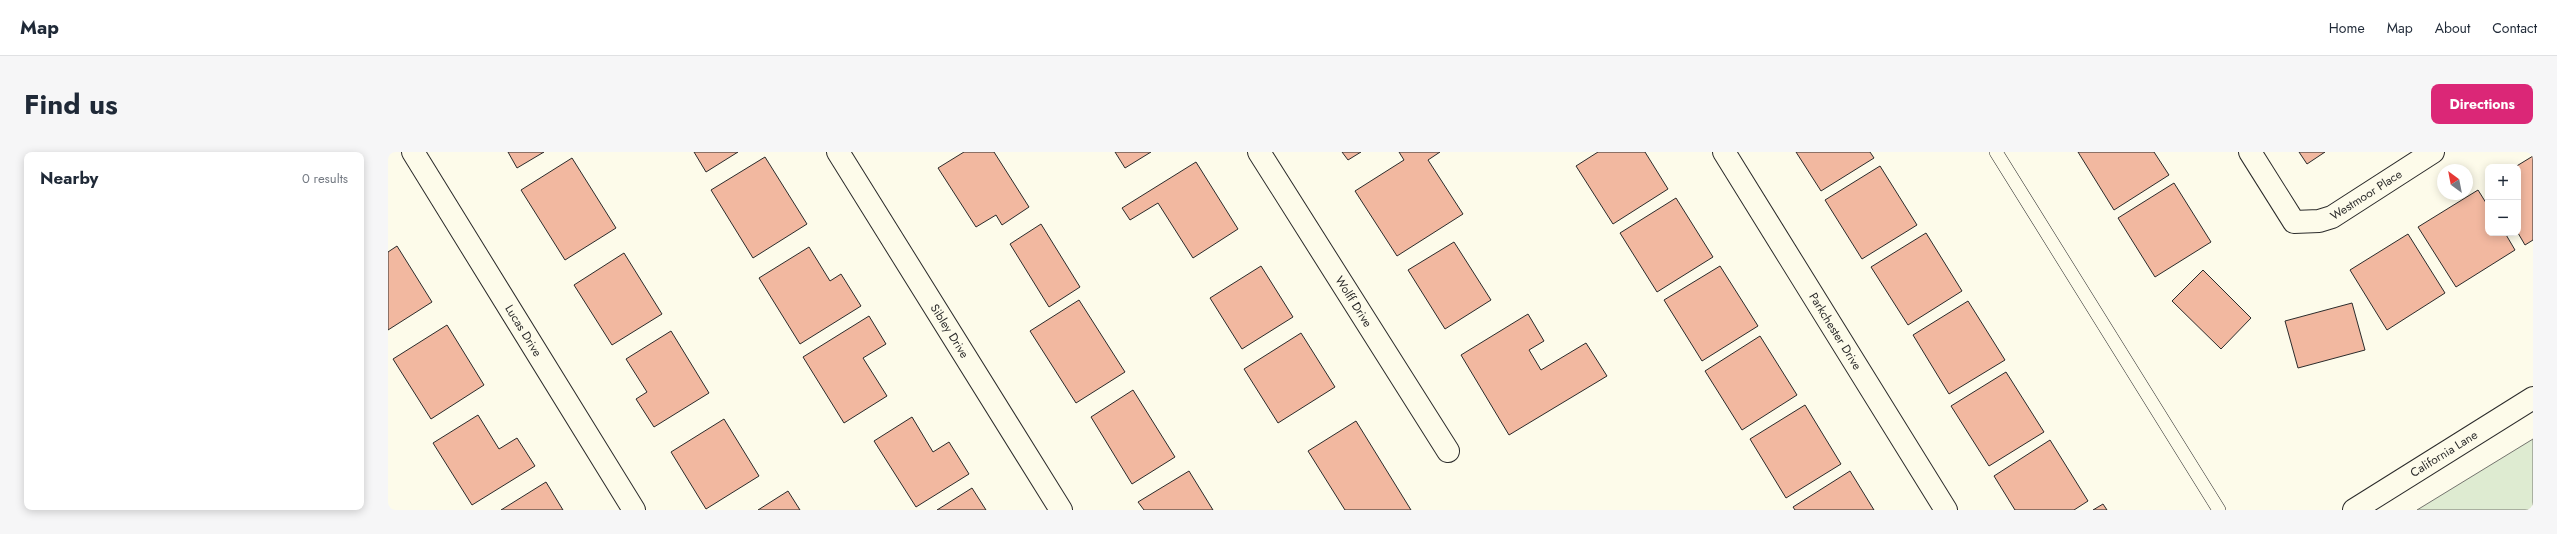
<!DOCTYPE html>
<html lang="en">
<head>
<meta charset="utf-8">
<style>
	body { margin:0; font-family:Jost,sans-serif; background:#f6f6f7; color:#1f2937 }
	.controls { position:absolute; right:12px; top:12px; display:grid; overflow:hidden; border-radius:8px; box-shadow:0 2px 10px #0003 }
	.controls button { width:36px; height:36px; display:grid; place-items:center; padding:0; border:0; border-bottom:1px solid #e0e1e3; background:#fff; color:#1f2937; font:20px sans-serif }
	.compass { position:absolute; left:2049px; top:12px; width:36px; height:36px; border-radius:50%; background:#fff; box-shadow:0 2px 10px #0003; rotate:328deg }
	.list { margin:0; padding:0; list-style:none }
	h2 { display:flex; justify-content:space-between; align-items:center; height:52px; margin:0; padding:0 16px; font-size:17px }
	h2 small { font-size:13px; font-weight:400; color:#747a83 }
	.map { position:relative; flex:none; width:2145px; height:358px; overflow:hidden; border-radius:8px }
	header { display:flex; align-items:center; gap:24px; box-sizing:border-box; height:56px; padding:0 20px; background:#fff; border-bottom:1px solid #e0e1e3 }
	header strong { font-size:19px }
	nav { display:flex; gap:22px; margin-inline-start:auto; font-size:14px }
	.intro { display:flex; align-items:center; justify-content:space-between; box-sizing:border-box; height:96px; padding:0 24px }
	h1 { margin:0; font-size:28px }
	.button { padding:10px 18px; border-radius:8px; background:#db2777; color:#fff; font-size:14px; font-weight:700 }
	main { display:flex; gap:24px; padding:0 24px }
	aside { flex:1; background:#fff; border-radius:8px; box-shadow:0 2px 10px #0003 }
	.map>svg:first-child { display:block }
	.green { fill:#deebd1; stroke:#74746e }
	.building { fill:#f2b8a0; stroke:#2b2b2b }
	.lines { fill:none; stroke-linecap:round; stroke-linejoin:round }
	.service-casing { stroke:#2b2b2b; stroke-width:14 }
	.minor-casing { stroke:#2b2b2b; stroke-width:24 }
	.tertiary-casing { stroke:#2b2b2b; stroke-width:24 }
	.service { stroke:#fdfbea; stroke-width:13 }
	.minor { stroke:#fdfbea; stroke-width:22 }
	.tertiary { stroke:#fdfbea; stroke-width:22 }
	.labels { text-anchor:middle; stroke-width:3; stroke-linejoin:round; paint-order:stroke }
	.street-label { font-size:12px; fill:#2b2b2b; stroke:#fdfbea }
</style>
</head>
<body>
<header>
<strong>Map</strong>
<nav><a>Home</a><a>Map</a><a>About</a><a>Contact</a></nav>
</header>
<div class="intro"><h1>Find us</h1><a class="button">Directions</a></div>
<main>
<aside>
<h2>Nearby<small>0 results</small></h2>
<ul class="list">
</ul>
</aside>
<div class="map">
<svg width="2145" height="358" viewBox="0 0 2145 358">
	<rect width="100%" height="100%" fill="#fdfbea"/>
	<polygon class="green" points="2145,287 2145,358 2029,358"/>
	<g class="building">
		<polygon points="120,0 156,0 129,16"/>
		<polygon points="306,0 350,0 318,20"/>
		<polygon points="576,0 606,0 641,55 614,73 608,63 588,75 550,16"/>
		<polygon points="727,0 763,0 737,16"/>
		<polygon points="954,0 973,0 960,8"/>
		<polygon points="1011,0 1052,0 1040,8 1075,62 1009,104 967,39 1016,8"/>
		<polygon points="1210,0 1257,0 1280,37 1225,72 1188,14"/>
		<polygon points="1408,0 1482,0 1486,6 1433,39"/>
		<polygon points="1690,0 1766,0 1781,23 1726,58"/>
		<polygon points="1911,0 1937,0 1919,12"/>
		<polygon points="2145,4 2145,88 2137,93 2130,81 2130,15 2127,15"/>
		<polygon points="377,5 419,72 365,106 323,38"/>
		<polygon points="184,6 228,76 177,108 133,38"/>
		<polygon points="808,10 850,77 805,106 770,51 742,68 734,56"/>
		<polygon points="1492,14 1529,73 1474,107 1437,48"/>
		<polygon points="1786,31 1823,90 1767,125 1730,66"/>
		<polygon points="2090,38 2100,54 2100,81 2117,81 2127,98 2068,135 2030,75"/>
		<polygon points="1288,46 1325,105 1269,140 1232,81"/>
		<polygon points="653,72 692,135 661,155 622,92"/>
		<polygon points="1538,81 1574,139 1520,173 1483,115"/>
		<polygon points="2020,82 2057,141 1999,178 1962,118"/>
		<polygon points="1066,90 1103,148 1057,177 1020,118"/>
		<polygon points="9,94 44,150 0,178 0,100"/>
		<polygon points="421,95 442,129 453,122 473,154 412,192 371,126"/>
		<polygon points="236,101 274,162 224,193 186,133"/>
		<polygon points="873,114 905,165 854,197 822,146"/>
		<polygon points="1332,114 1370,174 1314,209 1276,148"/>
		<polygon points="1815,118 1863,166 1833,197 1784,149"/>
		<polygon points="691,148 737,220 688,251 642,179"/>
		<polygon points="1580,149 1617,208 1561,242 1525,183"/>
		<polygon points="1964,151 1977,198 1910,216 1897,169"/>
		<polygon points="1140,162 1156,189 1141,198 1153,218 1198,191 1219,224 1121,283 1073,203"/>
		<polygon points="481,164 498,192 475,206 499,244 456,271 415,205"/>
		<polygon points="59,173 96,233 43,267 5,207"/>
		<polygon points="283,179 321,241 266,275 248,247 259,240 238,207"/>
		<polygon points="913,181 947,235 890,271 856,217"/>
		<polygon points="1372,184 1409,243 1354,278 1317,219"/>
		<polygon points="1618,220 1656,280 1601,314 1563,254"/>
		<polygon points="745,238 787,305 744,332 703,265"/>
		<polygon points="1417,253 1453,312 1398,346 1362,287"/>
		<polygon points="90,263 111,297 129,286 147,314 84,353 45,291"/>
		<polygon points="524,265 545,300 561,290 581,322 528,355 486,289"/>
		<polygon points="336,267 371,324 318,357 283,300"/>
		<polygon points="968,269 1023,358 957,358 920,299"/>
		<polygon points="1662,288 1700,349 1686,358 1627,358 1606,324"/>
		<polygon points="801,319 825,358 756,358 750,350"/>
		<polygon points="1462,319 1486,358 1407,358 1405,355"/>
		<polygon points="158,330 175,358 113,358"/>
		<polygon points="584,336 598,358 549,358"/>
		<polygon points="400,339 412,358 370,358"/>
		<polygon points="1715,352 1719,358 1705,358"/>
	</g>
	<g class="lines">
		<g class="service-casing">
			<polyline id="service" points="1608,0 1831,358"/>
		</g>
		<g class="minor-casing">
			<g id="minor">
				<path id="s1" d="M25,0L246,358"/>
				<path id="s2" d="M450,0L673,358"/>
				<path id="s3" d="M871,0L1060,299"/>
				<path id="s4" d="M1336,0L1558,358"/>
				<path id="s5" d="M1862,0L1906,70L1931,69L1944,65L2045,0"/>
			</g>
		</g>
		<g class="tertiary-casing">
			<g id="tertiary">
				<path id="s6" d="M1966,358L2145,246"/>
			</g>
		</g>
		<use href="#service" class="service"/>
		<use href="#minor" class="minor"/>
		<use href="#tertiary" class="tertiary"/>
	</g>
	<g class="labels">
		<g class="street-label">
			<text dy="4" stroke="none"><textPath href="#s5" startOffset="162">Westmoor Place</textPath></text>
			<text dy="4" stroke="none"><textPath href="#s3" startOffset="177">Wolff Drive</textPath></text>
			<text dy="4" stroke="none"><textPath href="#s1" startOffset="210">Lucas Drive</textPath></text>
			<text dy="4" stroke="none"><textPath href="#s2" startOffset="211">Sibley Drive</textPath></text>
			<text dy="4" stroke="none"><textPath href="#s4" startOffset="211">Parkchester Drive</textPath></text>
			<text dy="4" stroke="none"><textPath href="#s6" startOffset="106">California Lane</textPath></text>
		</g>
	</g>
</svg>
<div class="controls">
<button>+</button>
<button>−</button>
</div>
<svg class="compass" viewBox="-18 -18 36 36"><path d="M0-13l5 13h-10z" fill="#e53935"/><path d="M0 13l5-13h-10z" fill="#747a83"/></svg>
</div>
</main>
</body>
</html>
